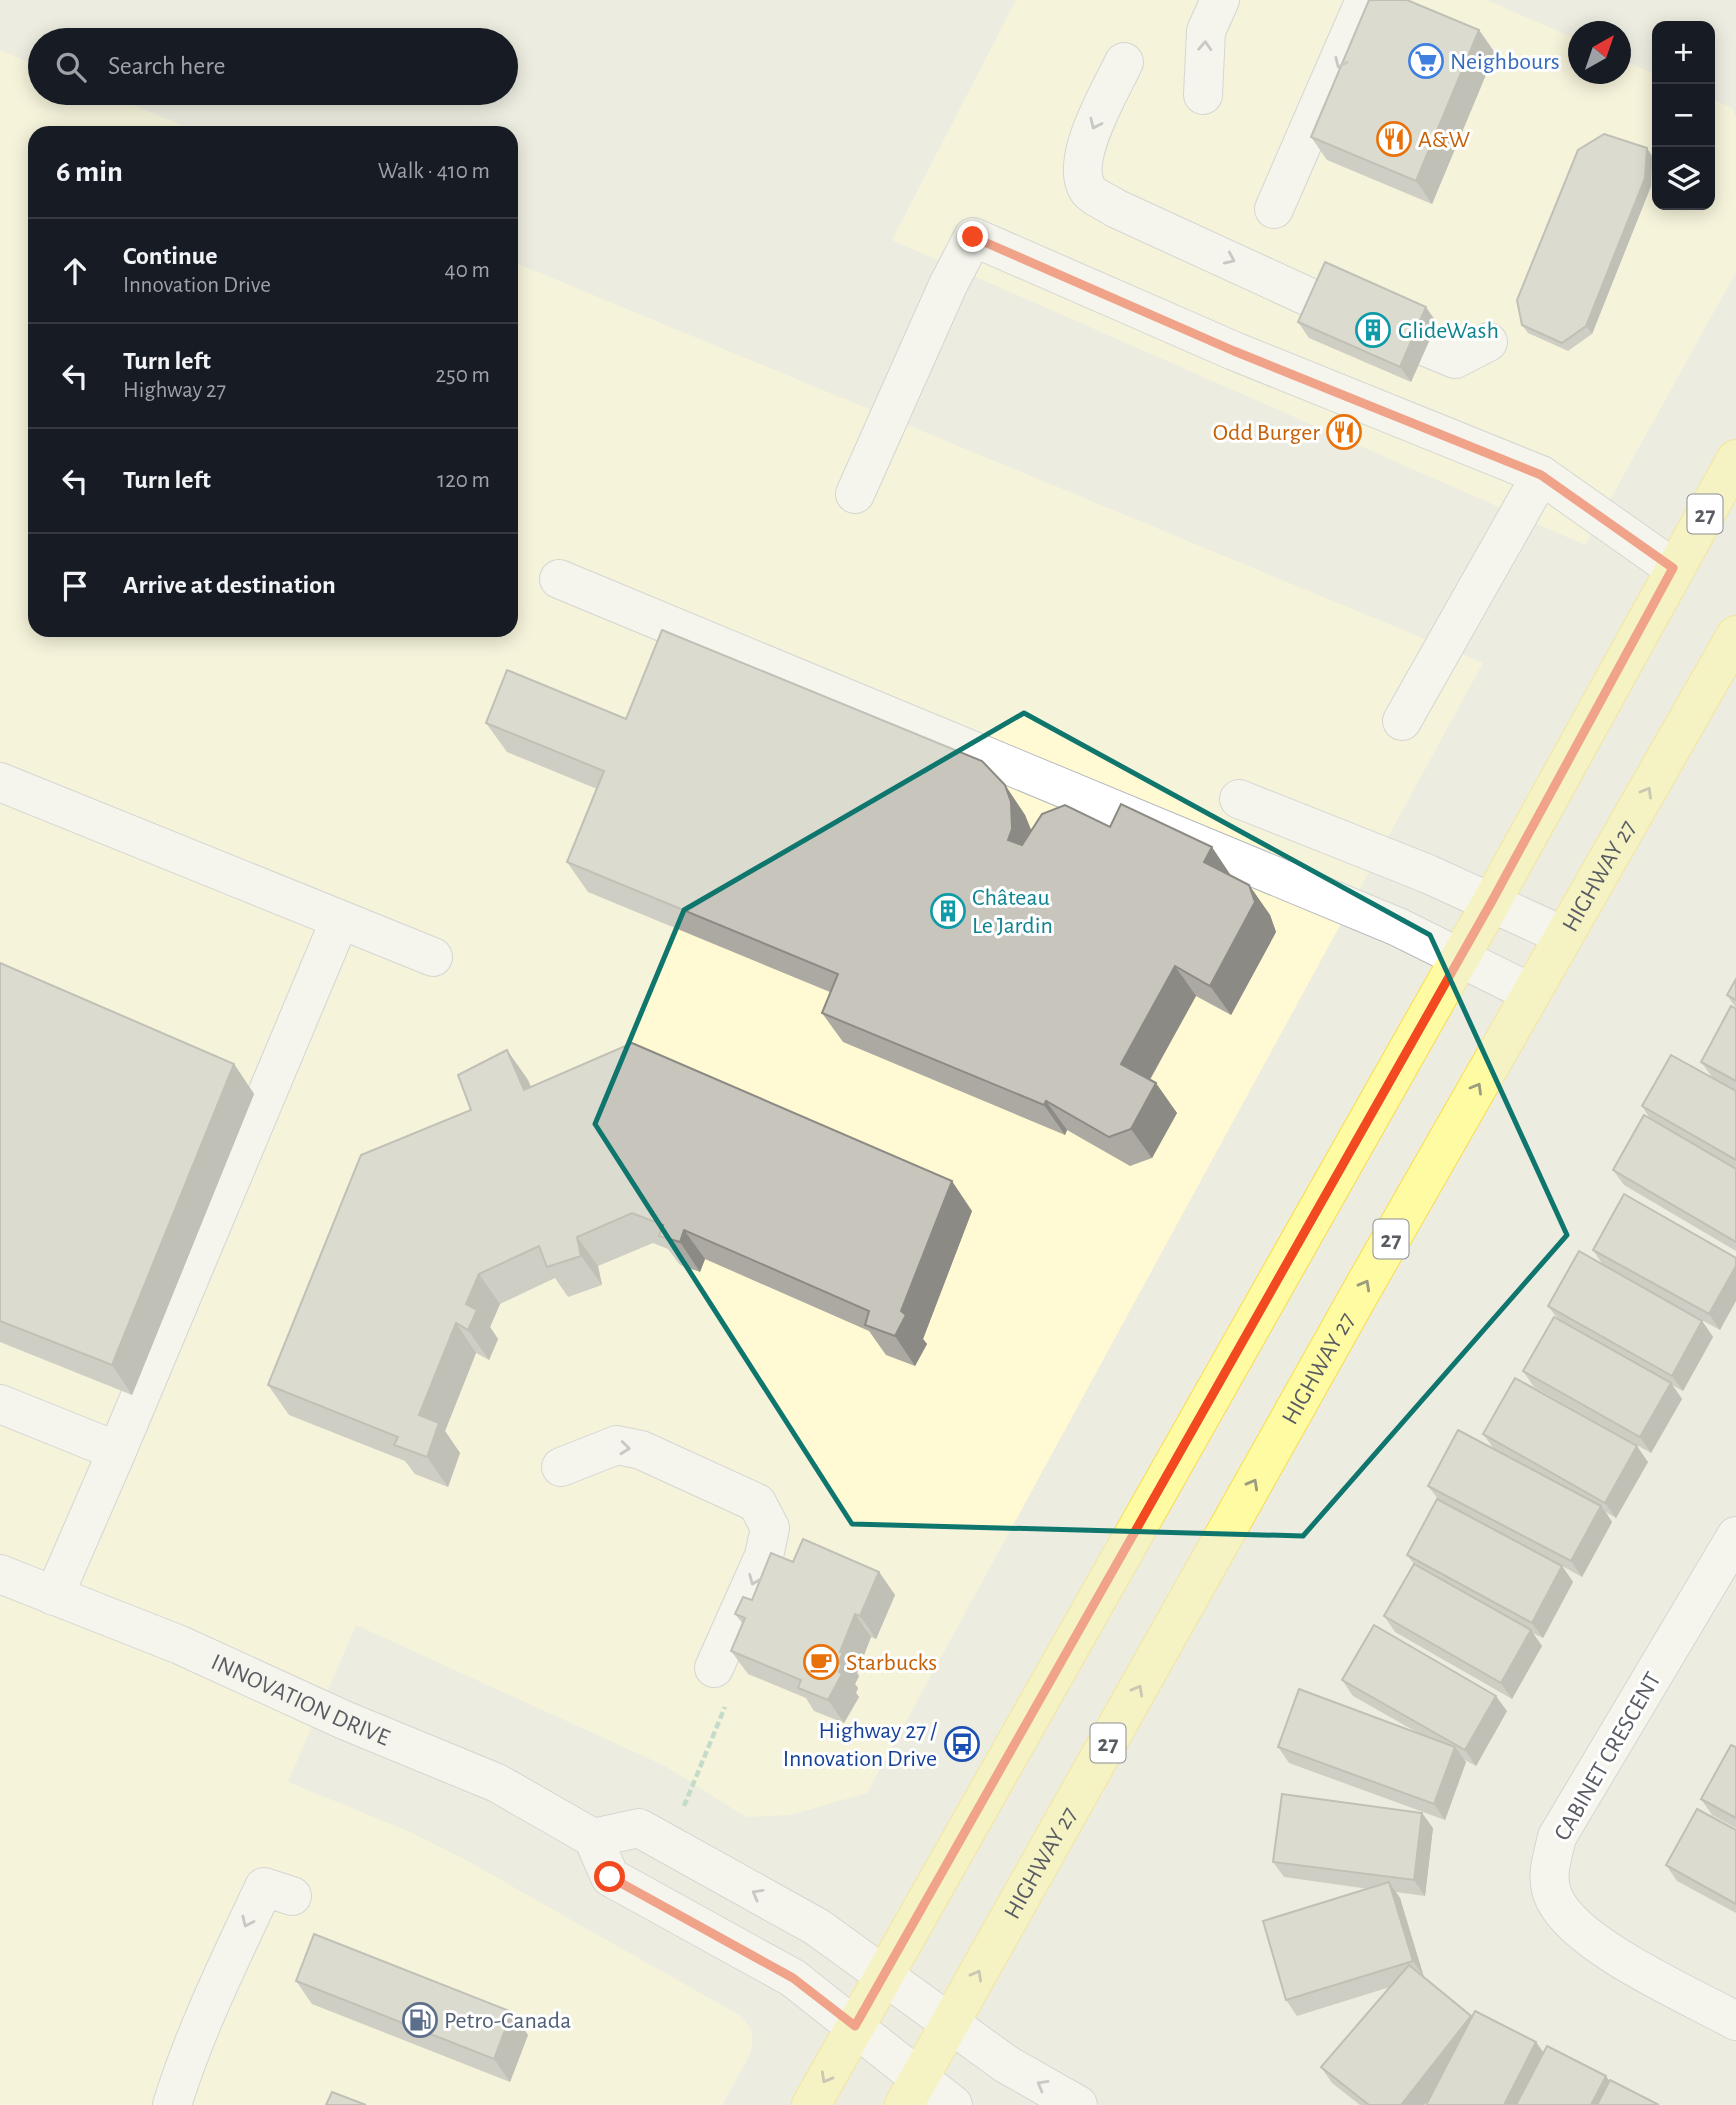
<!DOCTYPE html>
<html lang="en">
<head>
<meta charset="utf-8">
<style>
	body { margin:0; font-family:"Alegreya Sans",sans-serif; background:#20242c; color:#f1f3f6 }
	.controls { position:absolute; right:21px; top:21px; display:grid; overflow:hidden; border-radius:14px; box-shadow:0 4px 18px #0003 }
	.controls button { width:63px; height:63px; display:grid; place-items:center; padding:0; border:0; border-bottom:2px solid #363941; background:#171b24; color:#f1f3f6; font:35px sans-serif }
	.compass { position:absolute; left:1568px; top:21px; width:63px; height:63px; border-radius:50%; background:#171b24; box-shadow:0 4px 18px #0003; rotate:40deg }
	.stop { position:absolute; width:21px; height:21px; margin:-16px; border:5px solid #f34920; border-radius:50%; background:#fff }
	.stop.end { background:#f34920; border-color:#fff; box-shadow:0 2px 7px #0008 }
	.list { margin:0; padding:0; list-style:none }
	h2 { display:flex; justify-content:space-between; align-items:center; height:91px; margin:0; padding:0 28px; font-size:30px }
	h2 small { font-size:23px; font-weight:400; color:#9ea1a6 }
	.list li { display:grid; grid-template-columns:46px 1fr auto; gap:21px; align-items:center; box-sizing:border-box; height:105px; padding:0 28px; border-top:2px solid #363941 }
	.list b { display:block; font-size:26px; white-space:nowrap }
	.list p { margin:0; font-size:23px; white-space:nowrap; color:#9ea1a6 }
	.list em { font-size:23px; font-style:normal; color:#9ea1a6 }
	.icon { flex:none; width:38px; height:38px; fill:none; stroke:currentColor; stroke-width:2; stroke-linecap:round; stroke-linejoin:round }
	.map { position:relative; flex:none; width:1736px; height:2105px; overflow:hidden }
	.search { position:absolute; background:#171b24; box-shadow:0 4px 18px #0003; left:28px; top:28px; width:490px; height:77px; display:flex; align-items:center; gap:18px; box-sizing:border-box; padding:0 24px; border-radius:38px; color:#9ea1a6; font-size:26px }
	.panel { position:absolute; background:#171b24; box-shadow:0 4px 18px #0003; left:28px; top:126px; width:490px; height:511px; border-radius:21px }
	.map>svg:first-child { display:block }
	.commercial { fill:#fffad3 }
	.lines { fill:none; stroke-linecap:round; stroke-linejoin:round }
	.minor-casing { stroke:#b8bac0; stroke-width:40 }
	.major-casing { stroke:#f9dd4d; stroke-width:40 }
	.path { stroke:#93c8a9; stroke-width:4.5; stroke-dasharray:7 3.5; stroke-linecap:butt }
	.minor { stroke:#fff; stroke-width:38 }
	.major { stroke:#fffba3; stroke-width:38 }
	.wall { fill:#aca9a3 }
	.shaded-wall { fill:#8c8a84 }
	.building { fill:#c8c5bd; stroke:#8c8a84; stroke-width:2 }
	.oneway { stroke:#9b9da1 }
	.oneway2 { stroke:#9b9c7c }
	.route { stroke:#f34920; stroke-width:9 }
	.marked { fill:none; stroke:#0f766e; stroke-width:5; stroke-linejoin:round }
	.labels { text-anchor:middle; stroke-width:6; stroke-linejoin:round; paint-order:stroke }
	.shield { fill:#fff; stroke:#8b8d91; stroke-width:2 }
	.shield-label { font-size:23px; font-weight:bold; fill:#595c62 }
	.shop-label { font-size:24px; fill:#366cbe; stroke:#fff; text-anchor:start }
	.food-label { font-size:24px; fill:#c56008; stroke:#fff; text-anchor:start }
	.culture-label { font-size:24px; fill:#0d838f; stroke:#fff; text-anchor:start }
	.street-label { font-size:24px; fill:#595c62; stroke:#fff }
	.transit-label { font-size:24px; fill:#164399; stroke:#fff; text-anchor:end }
	.service-label { font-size:24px; fill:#4e5e75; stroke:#fff; text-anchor:start }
</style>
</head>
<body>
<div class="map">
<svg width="1736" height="2105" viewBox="0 0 1736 2105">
	<rect width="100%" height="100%" fill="#edece0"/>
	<g class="commercial">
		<polygon points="1016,0 1487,0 1578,40 1578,74 1620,74 1621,59 1657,75 1657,205 1710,205 1710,98 1732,108 1736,119 1736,272 1585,545 892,240"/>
		<polygon points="0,50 40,67 40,93 103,93 201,133 35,133 35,630 511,630 511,261 1483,663 867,1793 791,1815 746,1817 665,1766 356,1625 288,1782 408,1831 464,1859 739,2015 750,2027 753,2040 749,2057 722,2105 0,2105"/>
	</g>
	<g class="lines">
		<g class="minor-casing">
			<g id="minor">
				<path d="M1124,62C1111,90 1068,160 1088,190C1093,197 1108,203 1115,208L1324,304"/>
				<polyline points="1203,95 1206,31 1220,0"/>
				<polyline points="1274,209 1365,0"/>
				<polyline points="1426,347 1455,359 1488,342"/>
				<polyline points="855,494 948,285 973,237 1234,351 1541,475 1673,568"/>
				<polyline points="559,579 1398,927 1531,993"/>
				<polyline points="1402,721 1541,475"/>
				<polyline points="0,782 433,957"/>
				<polyline points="1239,799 1428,874 1564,936"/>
				<polyline points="0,1404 117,1451 54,1596"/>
				<polyline points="117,1451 339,922"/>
				<polyline points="561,1467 617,1445 641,1450 757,1503 770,1528 764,1556 714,1668"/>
				<path d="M1736,1536L1557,1837C1552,1859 1544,1879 1555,1900C1578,1947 1689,1995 1736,2021"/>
				<path id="s1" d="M0,1574L180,1645L344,1720L497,1783L593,1838L610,1877L793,1978L953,2105"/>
				<polyline points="593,1838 639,1828 817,1927 1006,2064 1078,2105"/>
				<path d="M172,2105C195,2030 231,1958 264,1887L292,1896"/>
			</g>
		</g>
		<g class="major-casing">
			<g id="major">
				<polyline points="811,2105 1492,901 1736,459"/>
				<path id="s2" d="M904,2105L1363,1288L1736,635"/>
			</g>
		</g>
		<polyline class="path" points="684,1806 725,1707"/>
		<use href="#minor" class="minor"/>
		<use href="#major" class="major"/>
	</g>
	<g class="wall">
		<polygon points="1479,30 1495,53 1432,204 1327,160 1311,137"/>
		<polygon points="1652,156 1651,186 1592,334 1568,351 1528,333 1522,325"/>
		<polygon points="1298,322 1437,323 1411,382 1309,338"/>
		<polygon points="626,719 1005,785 1025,815 1031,831 1110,827 1232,877 1249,885 1270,915 1276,932 1231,1015 1196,996 1150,1080 1177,1113 1152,1158 1130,1166 1067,1130 1065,1135 843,1042 822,1013 830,992 588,892 567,862 597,789 507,752 486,723"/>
		<polygon points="0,963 234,1064 254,1094 132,1395 0,1342"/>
		<polygon points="1736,979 1736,1008 1727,995"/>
		<polygon points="1736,1009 1736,1251 1624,1185 1613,1170 1650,1119 1642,1106 1712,1077 1701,1062"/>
		<polygon points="507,1050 528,1080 531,1087 972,1211 923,1339 927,1344 915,1366 886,1355 869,1331 705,1259 700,1272 680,1265 668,1249 653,1243 598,1266 602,1285 568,1297 555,1278 500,1304 490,1327 498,1339 489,1360 476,1353 445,1431 460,1453 448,1487 415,1474 405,1461 289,1415 268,1385 471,1110"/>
		<polygon points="1593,1250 1736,1258 1720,1330 1633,1282 1702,1321 1713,1337 1683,1391 1672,1385 1682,1399 1651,1453 1534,1387 1523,1371 1558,1319 1548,1306 1603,1265"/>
		<polygon points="1483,1434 1648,1462 1616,1518 1606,1512 1612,1522 1582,1577 1562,1566 1573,1582 1543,1638 1532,1633 1542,1646 1512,1699 1395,1632 1384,1616 1414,1564 1407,1555 1438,1499 1428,1486 1494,1449"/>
		<polygon points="793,1562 879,1572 895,1595 876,1639 871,1637 857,1673 859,1676 855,1684 858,1688 856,1693 859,1697 844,1723 814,1711 806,1698 748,1674 731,1651 743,1624 735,1614"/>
		<polygon points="1342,1680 1507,1711 1476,1766 1463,1759 1466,1762 1445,1820 1289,1763 1278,1747 1420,1734 1353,1696"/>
		<polygon points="1736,1747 1736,1828 1712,1815 1701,1799"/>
		<polygon points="1433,1828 1425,1896 1396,1892 1400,1898 1423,1977 1472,2017 1536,2042 1543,2052 1610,2081 1659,2105 1430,2097 1424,2105 1360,2105 1332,2083 1321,2067 1390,1987 1297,2016 1286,2000 1369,1889 1284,1877 1273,1862"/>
		<polygon points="1736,1830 1736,1913 1677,1881 1666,1865"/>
		<polygon points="296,1981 528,2035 510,2082 312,2004"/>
	</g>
	<g class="shaded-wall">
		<polygon points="1479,30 1495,53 1432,204 1416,181"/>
		<polygon points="1647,148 1652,156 1651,186 1592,334 1586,326"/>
		<polygon points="1426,307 1437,323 1411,382 1400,367"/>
		<polygon points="1005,785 1025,815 1032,832 1033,858 1008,840"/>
		<polygon points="1212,847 1232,877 1204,862"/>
		<polygon points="1249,885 1270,915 1276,932 1231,1015 1210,986"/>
		<polygon points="1175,966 1196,996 1142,1093 1121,1064"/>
		<polygon points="507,1050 528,1080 544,1120 524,1090"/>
		<polygon points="234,1064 254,1094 132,1395 112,1365"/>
		<polygon points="1156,1083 1177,1113 1152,1158 1131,1129"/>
		<polygon points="1046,1101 1067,1130 1065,1135 1044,1105"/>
		<polygon points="952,1181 972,1211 923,1339 927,1344 915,1366 895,1336 901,1311"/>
		<polygon points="684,1230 705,1259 700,1272 680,1242"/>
		<polygon points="577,1237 598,1266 602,1285 581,1256"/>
		<polygon points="1736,1266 1736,1301 1720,1330 1709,1314"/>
		<polygon points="479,1274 500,1304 490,1327 498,1339 489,1360 468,1330 466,1304"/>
		<polygon points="1702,1321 1713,1337 1683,1391 1672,1376"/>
		<polygon points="456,1323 476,1353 445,1431 460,1453 448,1487 427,1457 419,1415"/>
		<polygon points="1671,1383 1682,1399 1651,1453 1640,1437"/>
		<polygon points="1637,1446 1648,1462 1616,1518 1605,1503"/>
		<polygon points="1601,1506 1612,1522 1582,1577 1571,1561"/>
		<polygon points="1562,1566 1573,1582 1543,1638 1532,1623"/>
		<polygon points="879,1572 895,1595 876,1639 860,1616"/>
		<polygon points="855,1614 871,1637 857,1673 859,1676 855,1684 858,1688 856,1693 859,1697 844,1723 828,1700 839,1672 838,1663 840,1652"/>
		<polygon points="1531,1630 1542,1646 1512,1699 1501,1683"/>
		<polygon points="1496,1696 1507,1711 1476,1766 1465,1750"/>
		<polygon points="1455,1747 1466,1762 1445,1820 1434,1804"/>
		<polygon points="1422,1813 1433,1828 1425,1896 1414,1880"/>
		<polygon points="1389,1882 1400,1898 1424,1977 1413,1961"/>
		<polygon points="512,2012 528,2035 510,2082 494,2059"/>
		<polygon points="1471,2016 1482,2032 1424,2105 1401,2105"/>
		<polygon points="1536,2042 1547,2058 1523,2105 1504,2105"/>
		<polygon points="1606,2076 1617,2092 1610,2105 1591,2105"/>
	</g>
	<g class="building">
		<polygon points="1369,0 1407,0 1479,30 1416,181 1311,137"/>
		<polygon points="1604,134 1647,148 1645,178 1586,326 1562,343 1522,325 1517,300 1578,150"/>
		<polygon points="1325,262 1426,307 1400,367 1298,322"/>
		<polygon points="662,630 982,761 1005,785 1011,802 1012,829 1008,840 1022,845 1042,814 1065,805 1110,827 1121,804 1212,847 1204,862 1249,885 1255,902 1210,986 1175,966 1121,1064 1156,1083 1131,1129 1109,1137 1046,1101 1044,1105 822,1013 838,974 567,862 604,771 486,723 507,670 626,719"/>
		<polygon points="0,963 234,1064 112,1365 0,1321"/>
		<polygon points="1736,979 1736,1000 1727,995"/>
		<polygon points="1731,1006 1736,1009 1736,1081 1701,1062"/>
		<polygon points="632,1043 952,1181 901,1311 906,1315 895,1336 865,1325 869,1311 684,1230 680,1242 659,1236 663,1225 632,1213 577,1237 581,1256 547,1267 539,1246 479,1274 466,1304 477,1310 468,1330 456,1323 419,1415 439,1423 427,1457 394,1445 398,1437 268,1385 361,1155 471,1110 458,1075 507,1050 524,1090"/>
		<polygon points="1671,1055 1736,1091 1736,1160 1642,1106"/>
		<polygon points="1644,1115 1736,1169 1736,1242 1613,1170"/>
		<polygon points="1624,1194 1736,1258 1736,1266 1709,1314 1593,1250"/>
		<polygon points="1579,1251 1702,1321 1672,1376 1548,1306"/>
		<polygon points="1554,1317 1671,1383 1640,1437 1523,1371"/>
		<polygon points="1515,1378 1637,1446 1605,1503 1483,1434"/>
		<polygon points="1458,1430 1601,1506 1571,1561 1428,1486"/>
		<polygon points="1437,1499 1562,1566 1532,1623 1407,1555"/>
		<polygon points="803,1539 879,1572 860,1616 855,1614 840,1652 843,1653 838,1663 842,1665 839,1672 842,1674 828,1700 798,1688 801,1680 731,1651 745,1618 735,1614 743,1597 752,1600 771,1553 793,1562"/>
		<polygon points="1414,1564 1531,1630 1501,1683 1384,1616"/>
		<polygon points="1374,1625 1496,1696 1465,1750 1342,1680"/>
		<polygon points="1299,1689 1455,1747 1434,1804 1278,1747"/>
		<polygon points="1731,1745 1736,1747 1736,1818 1701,1799"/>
		<polygon points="1282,1794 1422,1813 1414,1880 1273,1862"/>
		<polygon points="1697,1809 1736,1830 1736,1904 1666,1865"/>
		<polygon points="1389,1882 1413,1961 1286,2000 1263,1921"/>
		<polygon points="314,1934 512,2012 494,2059 296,1981"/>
		<polygon points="1409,1965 1471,2016 1401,2105 1369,2105 1321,2067"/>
		<polygon points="1475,2011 1536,2042 1504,2105 1426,2105"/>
		<polygon points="1547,2046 1606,2076 1591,2105 1516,2105"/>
		<polygon points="1610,2080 1659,2105 1597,2105"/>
		<polygon points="332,2092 366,2105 326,2105"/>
	</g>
	<defs><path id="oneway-chevron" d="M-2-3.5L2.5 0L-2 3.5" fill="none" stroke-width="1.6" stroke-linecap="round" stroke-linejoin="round" transform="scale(1.75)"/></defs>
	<g class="oneway">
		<use href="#oneway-chevron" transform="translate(1205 46) rotate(-87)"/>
		<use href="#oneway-chevron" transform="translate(1340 63) rotate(114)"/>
		<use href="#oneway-chevron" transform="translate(1095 124) rotate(115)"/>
		<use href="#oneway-chevron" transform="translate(1230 259) rotate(24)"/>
		<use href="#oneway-chevron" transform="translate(625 1448) rotate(6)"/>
		<use href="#oneway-chevron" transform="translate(754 1580) rotate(112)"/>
		<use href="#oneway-chevron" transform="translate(757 1894) rotate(-151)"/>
		<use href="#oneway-chevron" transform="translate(247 1922) rotate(115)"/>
		<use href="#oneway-chevron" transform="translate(1042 2085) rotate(-150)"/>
	</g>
	<g class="oneway2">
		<use href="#oneway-chevron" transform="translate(1647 792) rotate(-60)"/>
		<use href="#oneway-chevron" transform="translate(1477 1088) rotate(-60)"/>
		<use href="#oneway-chevron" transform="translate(1365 1285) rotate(-61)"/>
		<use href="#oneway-chevron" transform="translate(1253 1484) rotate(-61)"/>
		<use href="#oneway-chevron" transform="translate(1138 1690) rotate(-61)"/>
		<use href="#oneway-chevron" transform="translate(977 1975) rotate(-61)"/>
		<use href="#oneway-chevron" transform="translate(826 2078) rotate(119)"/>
	</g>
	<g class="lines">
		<polyline class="route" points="610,1877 793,1978 855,2026 1492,901 1673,568 1541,475 1234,351 973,237"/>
	</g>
	<path d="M0 0H1736V2105H0ZM1024,713L1430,935L1567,1235L1303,1536L852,1524L595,1124L684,910Z" fill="#edece0" fill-opacity=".55" fill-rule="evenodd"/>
	<path class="marked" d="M1024,713L1430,935L1567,1235L1303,1536L852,1524L595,1124L684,910Z"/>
	<defs>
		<g id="supermarket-ring" transform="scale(1.75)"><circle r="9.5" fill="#fff" stroke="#3f7fe0" stroke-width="1.5"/><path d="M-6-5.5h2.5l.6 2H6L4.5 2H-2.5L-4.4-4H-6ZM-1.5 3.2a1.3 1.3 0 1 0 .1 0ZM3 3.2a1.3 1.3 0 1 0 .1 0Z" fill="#3f7fe0"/></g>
		<g id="restaurant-ring" transform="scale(1.75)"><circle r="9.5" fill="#fff" stroke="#e8710a" stroke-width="1.5"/><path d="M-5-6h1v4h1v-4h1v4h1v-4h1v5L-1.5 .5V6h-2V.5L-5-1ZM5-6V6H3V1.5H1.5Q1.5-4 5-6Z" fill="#e8710a"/></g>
		<g id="building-ring" transform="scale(1.75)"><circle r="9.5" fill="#fff" stroke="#0f9aa8" stroke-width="1.5"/><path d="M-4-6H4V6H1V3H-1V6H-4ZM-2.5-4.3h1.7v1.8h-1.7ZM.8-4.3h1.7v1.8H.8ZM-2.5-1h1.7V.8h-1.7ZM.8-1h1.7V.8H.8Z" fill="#0f9aa8"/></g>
		<g id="cafe-ring" transform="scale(1.75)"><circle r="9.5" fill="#fff" stroke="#e8710a" stroke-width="1.5"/><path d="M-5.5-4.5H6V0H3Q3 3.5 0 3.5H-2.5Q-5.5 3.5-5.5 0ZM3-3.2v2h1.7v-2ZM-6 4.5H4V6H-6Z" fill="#e8710a"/></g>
		<g id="bus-ring" transform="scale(1.75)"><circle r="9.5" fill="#fff" stroke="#1a4fb4" stroke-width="1.5"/><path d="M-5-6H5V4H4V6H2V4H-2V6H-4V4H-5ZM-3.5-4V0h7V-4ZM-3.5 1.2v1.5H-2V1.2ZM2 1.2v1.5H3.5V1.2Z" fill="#1a4fb4"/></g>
		<g id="fuel-ring" transform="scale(1.75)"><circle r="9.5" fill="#fff" stroke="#5c6f8a" stroke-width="1.5"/><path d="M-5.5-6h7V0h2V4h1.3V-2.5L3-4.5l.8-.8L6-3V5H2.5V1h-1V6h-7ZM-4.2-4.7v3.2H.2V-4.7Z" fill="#5c6f8a"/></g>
	</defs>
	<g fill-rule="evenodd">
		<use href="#supermarket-ring" x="1426" y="61"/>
		<use href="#restaurant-ring" x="1394" y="139"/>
		<use href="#building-ring" x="1373" y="330"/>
		<use href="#restaurant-ring" x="1344" y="432"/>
		<use href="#building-ring" x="948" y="911"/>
		<use href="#cafe-ring" x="821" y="1662"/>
		<use href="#bus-ring" x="962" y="1744"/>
		<use href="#fuel-ring" x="420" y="2020"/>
	</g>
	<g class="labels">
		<g class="shield">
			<rect x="1687.5" y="494.5" width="35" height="39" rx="5"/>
			<rect x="1373.5" y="1219.5" width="35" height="39" rx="5"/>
			<rect x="1090.5" y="1723.5" width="35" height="39" rx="5"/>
		</g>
		<g class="shield-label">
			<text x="1705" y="522">27</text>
			<text x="1391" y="1247">27</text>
			<text x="1108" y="1751">27</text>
		</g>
		<g class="shop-label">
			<text x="1450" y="69">Neighbours</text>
		</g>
		<g class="food-label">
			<text x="1418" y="147">A&amp;W</text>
			<text x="1320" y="440" text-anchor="end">Odd Burger</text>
			<text x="846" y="1670">Starbucks</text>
		</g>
		<g class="culture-label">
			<text x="1398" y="338">GlideWash</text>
			<text x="972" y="905">Château<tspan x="972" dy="28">Le Jardin</tspan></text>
		</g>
		<g class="street-label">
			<text dy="8" stroke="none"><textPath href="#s2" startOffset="1412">HIGHWAY 27</textPath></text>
			<text dy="8" stroke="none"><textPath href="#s2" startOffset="845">HIGHWAY 27</textPath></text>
			<text dy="8" stroke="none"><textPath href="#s1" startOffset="326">INNOVATION DRIVE</textPath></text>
			<text transform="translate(1607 1756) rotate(-60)" y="8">CABINET CRESCENT</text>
			<text dy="8" stroke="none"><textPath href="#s2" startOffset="278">HIGHWAY 27</textPath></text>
		</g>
		<g class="transit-label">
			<text x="937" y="1738">Highway 27 /<tspan x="937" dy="28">Innovation Drive</tspan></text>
		</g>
		<g class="service-label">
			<text x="444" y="2028">Petro-Canada</text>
		</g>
	</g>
</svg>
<div class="controls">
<button>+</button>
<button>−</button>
<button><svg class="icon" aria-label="layers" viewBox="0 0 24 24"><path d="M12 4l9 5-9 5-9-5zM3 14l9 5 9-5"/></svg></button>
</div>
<svg class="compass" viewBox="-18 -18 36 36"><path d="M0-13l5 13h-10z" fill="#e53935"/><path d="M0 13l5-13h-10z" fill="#9ea1a6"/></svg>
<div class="stop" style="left:610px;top:1877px"></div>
<div class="stop end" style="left:973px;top:237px"></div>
<div class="search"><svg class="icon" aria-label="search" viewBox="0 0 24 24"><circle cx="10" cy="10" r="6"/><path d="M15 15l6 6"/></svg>Search here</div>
<section class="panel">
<h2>6 min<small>Walk · 410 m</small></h2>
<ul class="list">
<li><svg class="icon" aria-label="ahead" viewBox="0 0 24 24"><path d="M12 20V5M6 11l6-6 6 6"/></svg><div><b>Continue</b><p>Innovation Drive</p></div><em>40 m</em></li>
<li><svg class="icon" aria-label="left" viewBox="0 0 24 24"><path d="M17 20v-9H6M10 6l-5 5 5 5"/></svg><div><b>Turn left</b><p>Highway 27</p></div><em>250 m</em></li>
<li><svg class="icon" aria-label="left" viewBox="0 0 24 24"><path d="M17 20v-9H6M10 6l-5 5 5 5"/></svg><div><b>Turn left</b></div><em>120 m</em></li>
<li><svg class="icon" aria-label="arrive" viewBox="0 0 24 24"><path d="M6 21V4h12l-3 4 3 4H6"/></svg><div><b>Arrive at destination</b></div></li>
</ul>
</section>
</div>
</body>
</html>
